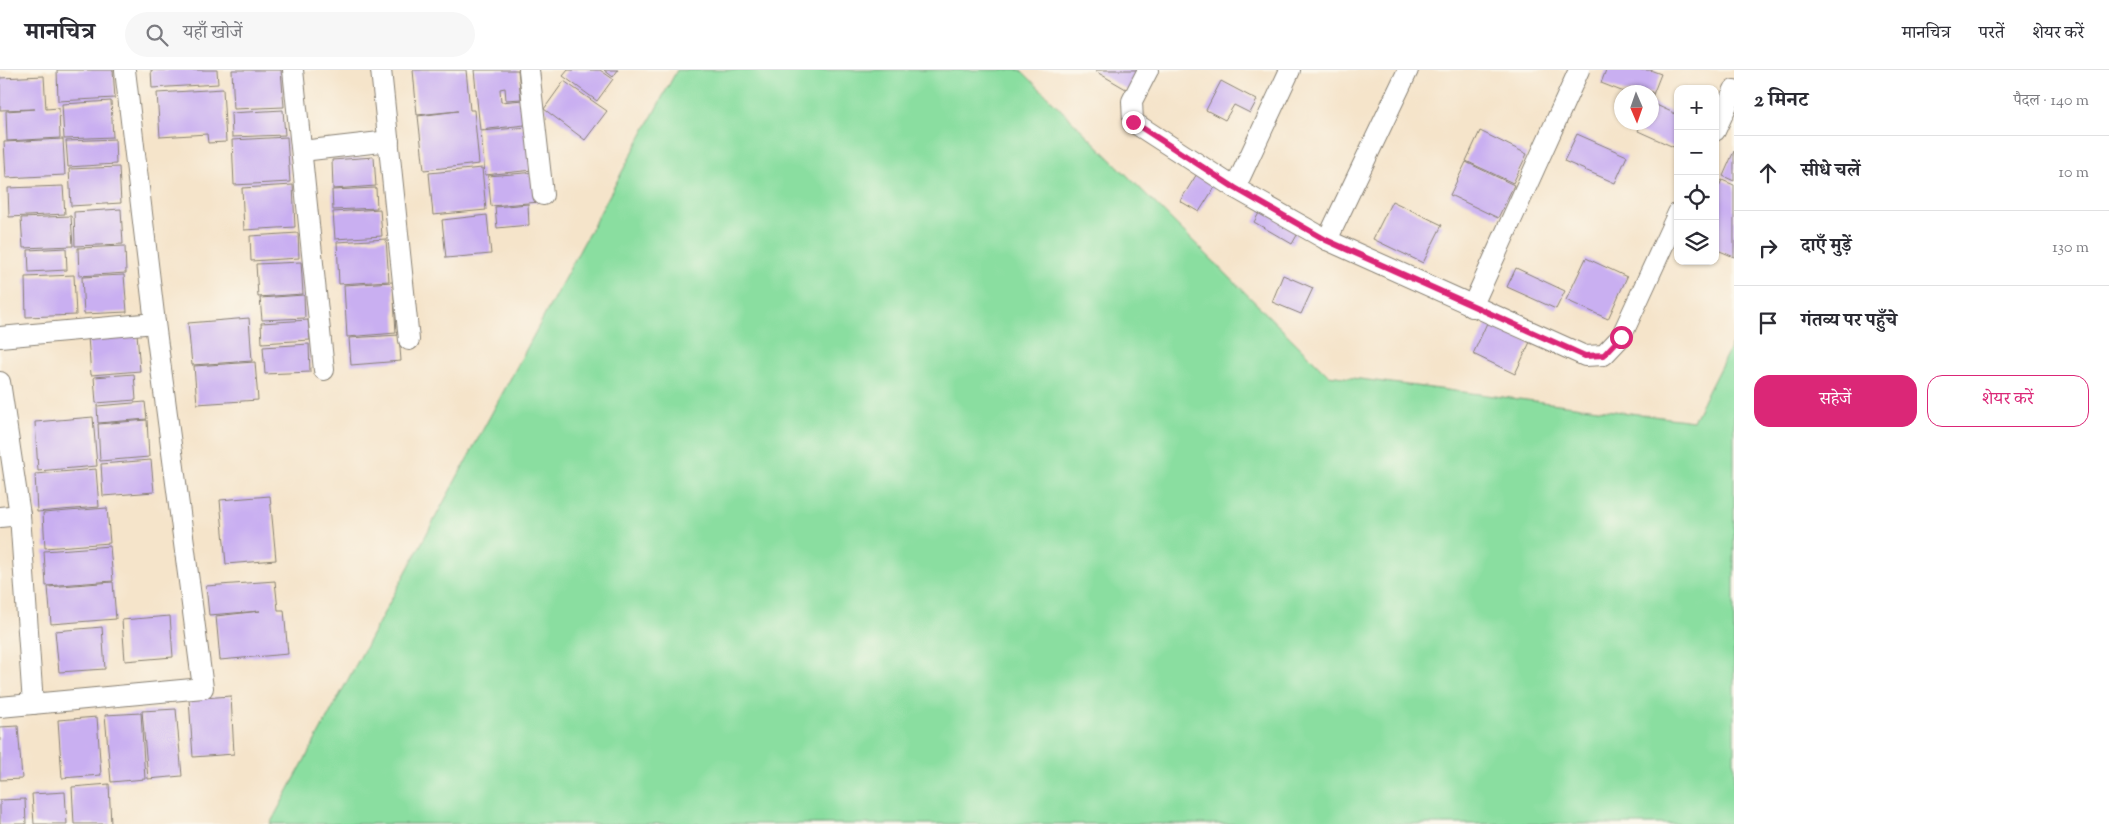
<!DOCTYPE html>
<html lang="hi">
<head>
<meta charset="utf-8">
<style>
	body { margin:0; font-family:"Sorts Mill Goudy","Noto Serif Devanagari",serif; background:#f7f7f7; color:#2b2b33 }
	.controls { position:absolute; right:15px; top:15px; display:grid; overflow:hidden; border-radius:10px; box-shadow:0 1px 4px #0004 }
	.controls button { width:45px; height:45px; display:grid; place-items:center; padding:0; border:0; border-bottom:1px solid #e1e1e2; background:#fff; color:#2b2b33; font:25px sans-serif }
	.compass { position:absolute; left:1614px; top:15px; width:45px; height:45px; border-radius:50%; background:#fff; box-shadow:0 1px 4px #0004; rotate:178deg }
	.stop { position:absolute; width:15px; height:15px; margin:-11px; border:4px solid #db2777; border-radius:50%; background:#fff }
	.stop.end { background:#db2777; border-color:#fff; box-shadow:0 1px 5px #0008 }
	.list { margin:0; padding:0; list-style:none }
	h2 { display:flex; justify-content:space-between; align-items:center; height:65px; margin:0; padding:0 20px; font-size:21px }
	h2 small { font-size:16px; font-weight:400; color:#7c7c81 }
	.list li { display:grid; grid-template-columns:32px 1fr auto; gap:15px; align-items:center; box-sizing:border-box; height:75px; padding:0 20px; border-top:1px solid #e1e1e2 }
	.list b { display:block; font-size:19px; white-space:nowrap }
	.list em { font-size:16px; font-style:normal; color:#7c7c81 }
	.actions { display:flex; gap:10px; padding:15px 20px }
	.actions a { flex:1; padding:11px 0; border:1px solid #db2777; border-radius:15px; text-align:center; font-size:18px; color:#db2777 }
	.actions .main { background:#db2777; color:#fff }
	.icon { flex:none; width:28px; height:28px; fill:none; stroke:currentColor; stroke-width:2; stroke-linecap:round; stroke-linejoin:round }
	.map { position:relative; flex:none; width:1734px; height:754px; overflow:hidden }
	header { display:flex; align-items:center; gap:30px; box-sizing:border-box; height:70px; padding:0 25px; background:#fff; border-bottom:1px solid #e1e1e2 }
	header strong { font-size:24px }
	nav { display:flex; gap:28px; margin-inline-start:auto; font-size:18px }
	.search { width:350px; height:45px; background:#f7f7f7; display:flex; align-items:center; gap:12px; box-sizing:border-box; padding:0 18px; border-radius:28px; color:#7c7c81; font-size:19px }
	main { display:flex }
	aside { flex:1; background:#fff }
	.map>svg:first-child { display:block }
	.green { fill:#8adea0; stroke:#537d5e }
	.building { fill:#c9aff1 }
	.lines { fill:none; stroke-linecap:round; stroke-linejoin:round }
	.minor-casing { stroke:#888073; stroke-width:22 }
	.minor { stroke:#fff; stroke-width:20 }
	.route { stroke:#db2777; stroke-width:6 }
</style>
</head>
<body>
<header>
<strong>मानचित्र</strong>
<div class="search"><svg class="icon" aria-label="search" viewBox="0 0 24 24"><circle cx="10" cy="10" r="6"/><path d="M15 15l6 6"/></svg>यहाँ खोजें</div>
<nav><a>मानचित्र</a><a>परतें</a><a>शेयर करें</a></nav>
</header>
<main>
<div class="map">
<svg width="1734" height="754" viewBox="0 0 1734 754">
	<rect width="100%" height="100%" fill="#fbf7ec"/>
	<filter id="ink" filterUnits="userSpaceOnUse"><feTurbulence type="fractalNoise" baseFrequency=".02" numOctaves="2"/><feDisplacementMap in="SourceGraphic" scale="10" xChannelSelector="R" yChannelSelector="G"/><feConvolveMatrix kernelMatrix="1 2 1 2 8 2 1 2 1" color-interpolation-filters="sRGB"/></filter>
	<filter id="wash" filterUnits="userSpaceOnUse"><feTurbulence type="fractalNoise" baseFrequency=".0096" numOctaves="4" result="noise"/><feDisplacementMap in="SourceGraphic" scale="20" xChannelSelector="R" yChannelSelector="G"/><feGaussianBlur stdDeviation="1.12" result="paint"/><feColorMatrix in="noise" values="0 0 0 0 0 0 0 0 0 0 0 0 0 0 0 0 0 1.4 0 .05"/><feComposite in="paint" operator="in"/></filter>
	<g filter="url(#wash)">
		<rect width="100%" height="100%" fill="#f5e4ca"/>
		<polygon class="green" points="677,0 1021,0 1328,305 1693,351 1734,270 1734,754 270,754"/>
		<g id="blocks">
			<g class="building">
				<polygon points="57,0 113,0 115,28 58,31"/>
				<polygon points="151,0 217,0 218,14 152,18"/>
				<polygon points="232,0 281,0 284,37 234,39"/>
				<polygon points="413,0 466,0 470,40 474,40 479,94 424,100 418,46 458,41 417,45"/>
				<polygon points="474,0 518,0 521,29 506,30 505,18 500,19 501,32 523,30 525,55 480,60"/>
				<polygon points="568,0 600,0 613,9 597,31 563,6"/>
				<polygon points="604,0 618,0 613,7"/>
				<polygon points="1096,0 1144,0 1131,22 1095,1"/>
				<polygon points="1606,0 1650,0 1661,4 1652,27 1652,22 1624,22 1601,13"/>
				<polygon points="44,6 46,39 59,38 60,68 7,71 6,41 35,39 0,40 0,8"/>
				<polygon points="564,11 607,41 585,70 544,39"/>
				<polygon points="1221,11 1257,30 1250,43 1234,35 1225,50 1206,40"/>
				<polygon points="223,19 226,72 208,73 207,64 160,67 157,23"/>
				<polygon points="111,31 113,67 64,69 62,34"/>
				<polygon points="1652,33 1678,45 1678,79 1638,61 1642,52 1652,52"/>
				<polygon points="283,40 285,65 232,67 231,43"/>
				<polygon points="529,57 533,100 485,105 481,61"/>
				<polygon points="1480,61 1527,84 1513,113 1466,91"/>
				<polygon points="1577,64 1627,86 1615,113 1564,91"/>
				<polygon points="287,67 290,112 234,115 232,70"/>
				<polygon points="63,69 65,105 6,108 4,72"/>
				<polygon points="115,69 116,94 68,97 66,71"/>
				<polygon points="1734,81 1734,111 1723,106"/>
				<polygon points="374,87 376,116 333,119 332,90"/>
				<polygon points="1466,92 1514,115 1498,148 1450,125"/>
				<polygon points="119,97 121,133 71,136 69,99"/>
				<polygon points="482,98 486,140 433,145 429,103"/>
				<polygon points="1200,99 1219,110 1199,142 1180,131"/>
				<polygon points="537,102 540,132 491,136 488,106"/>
				<polygon points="1722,110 1734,115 1734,187 1715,179 1715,124"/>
				<polygon points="293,115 295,157 244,160 242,118"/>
				<polygon points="63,116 65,144 9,147 8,118"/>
				<polygon points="376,118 377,138 333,140 332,120"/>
				<polygon points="1392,131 1442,155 1423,193 1373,169"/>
				<polygon points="528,134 529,155 497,158 495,137"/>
				<polygon points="1263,136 1301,158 1292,174 1254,152"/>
				<polygon points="121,139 123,174 75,176 74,142"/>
				<polygon points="380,139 382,166 335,169 333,142"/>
				<polygon points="487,145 491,184 446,188 442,150"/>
				<polygon points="71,146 73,176 23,178 21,148"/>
				<polygon points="298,163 299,188 251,191 250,166"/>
				<polygon points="386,169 389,211 339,214 337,172"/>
				<polygon points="125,176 126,203 79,206 78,178"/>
				<polygon points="66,178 67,200 29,202 28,180"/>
				<polygon points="1586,188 1627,207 1608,249 1566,230"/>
				<polygon points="301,192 303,224 258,227 256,194"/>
				<polygon points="1516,198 1565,221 1556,239 1507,217"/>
				<polygon points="74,205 76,245 26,247 25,207"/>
				<polygon points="124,205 127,242 84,244 82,207"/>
				<polygon points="1283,205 1313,218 1301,244 1272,232"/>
				<polygon points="393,212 396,263 347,267 344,215"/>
				<polygon points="304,225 305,248 262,250 260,228"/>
				<polygon points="249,248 252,291 192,295 188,253"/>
				<polygon points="308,250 310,270 262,273 261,253"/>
				<polygon points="1487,253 1530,272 1515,304 1473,284"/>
				<polygon points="137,263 140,301 91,305 88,267"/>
				<polygon points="399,265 401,291 351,295 349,268"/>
				<polygon points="309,274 310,302 265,304 263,277"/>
				<polygon points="255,292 258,330 197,334 194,296"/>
				<polygon points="134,304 136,330 96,333 94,307"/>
				<polygon points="145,332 147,349 98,353 97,336"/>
				<polygon points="93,347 97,396 38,401 35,352"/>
				<polygon points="147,350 149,387 100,391 98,354"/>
				<polygon points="151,390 154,422 103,426 101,394"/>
				<polygon points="96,399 99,437 37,442 35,404"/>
				<polygon points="270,426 276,490 226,494 220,430"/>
				<polygon points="107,438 110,473 45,478 43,443"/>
				<polygon points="110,476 113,511 46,516 44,481"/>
				<polygon points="275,511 278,540 284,540 288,584 220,590 216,546 260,541 209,545 206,516"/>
				<polygon points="113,512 116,549 51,554 48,517"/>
				<polygon points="170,546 173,587 125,591 122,550"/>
				<polygon points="102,557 105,599 59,602 55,561"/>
				<polygon points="231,626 234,684 193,687 189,629"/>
				<polygon points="176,639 182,706 148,709 142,641"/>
				<polygon points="141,643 145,709 111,712 105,645"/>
				<polygon points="97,647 101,705 62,708 58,650"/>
				<polygon points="18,656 22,709 0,710 0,657"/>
				<polygon points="109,714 111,754 74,754 72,717"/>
				<polygon points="65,722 67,754 34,754 32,724"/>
				<polygon points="25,729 26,754 0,754 0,730"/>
			</g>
		</g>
	</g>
	<g filter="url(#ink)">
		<use href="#blocks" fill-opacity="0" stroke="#888073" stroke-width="1"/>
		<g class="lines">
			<g class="minor-casing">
				<g id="minor">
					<polyline points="293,0 324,300"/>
					<polyline points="381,0 409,270"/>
					<polyline points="529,0 543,125"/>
					<polyline points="1148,0 1132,31 1133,52 1235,118 1327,170 1585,286 1604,285 1621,267 1678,143"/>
					<polyline points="1715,61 1734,20"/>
					<polyline points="302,81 389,71"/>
					<polyline points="1235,118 1290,0"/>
					<polyline points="1327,170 1408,0"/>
					<polyline points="1472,237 1579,0"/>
					<polyline points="0,267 155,253"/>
					<polyline points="0,312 20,445 33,634"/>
					<polyline points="0,447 20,445"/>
					<polyline points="0,637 203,618 155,253 125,0"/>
				</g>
			</g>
			<use href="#minor" class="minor"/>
		</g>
	</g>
	<g class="lines" filter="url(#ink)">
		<polyline class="route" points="1133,52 1235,118 1326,170 1585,286 1604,285 1621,267"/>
	</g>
</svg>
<div class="controls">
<button>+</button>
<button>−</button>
<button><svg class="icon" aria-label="locate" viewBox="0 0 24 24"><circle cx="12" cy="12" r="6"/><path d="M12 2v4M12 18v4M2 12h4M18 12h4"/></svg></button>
<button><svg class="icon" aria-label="layers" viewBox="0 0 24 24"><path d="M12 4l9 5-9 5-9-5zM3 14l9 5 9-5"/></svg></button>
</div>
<svg class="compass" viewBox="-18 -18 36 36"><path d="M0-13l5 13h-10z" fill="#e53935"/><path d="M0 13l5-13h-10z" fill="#7c7c81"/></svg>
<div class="stop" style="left:1621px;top:267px"></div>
<div class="stop end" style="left:1133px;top:52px"></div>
</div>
<aside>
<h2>2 मिनट<small>पैदल · 140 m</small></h2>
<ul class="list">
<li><svg class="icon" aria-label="ahead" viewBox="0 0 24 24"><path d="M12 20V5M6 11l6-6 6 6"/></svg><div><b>सीधे चलें</b></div><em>10 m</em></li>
<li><svg class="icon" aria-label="right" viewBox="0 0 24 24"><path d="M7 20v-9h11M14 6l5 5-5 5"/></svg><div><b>दाएँ मुड़ें</b></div><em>130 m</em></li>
<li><svg class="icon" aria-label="arrive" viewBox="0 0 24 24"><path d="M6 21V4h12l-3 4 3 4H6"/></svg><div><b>गंतव्य पर पहुँचे</b></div></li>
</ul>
<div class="actions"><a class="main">सहेजें</a><a>शेयर करें</a></div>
</aside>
</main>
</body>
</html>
